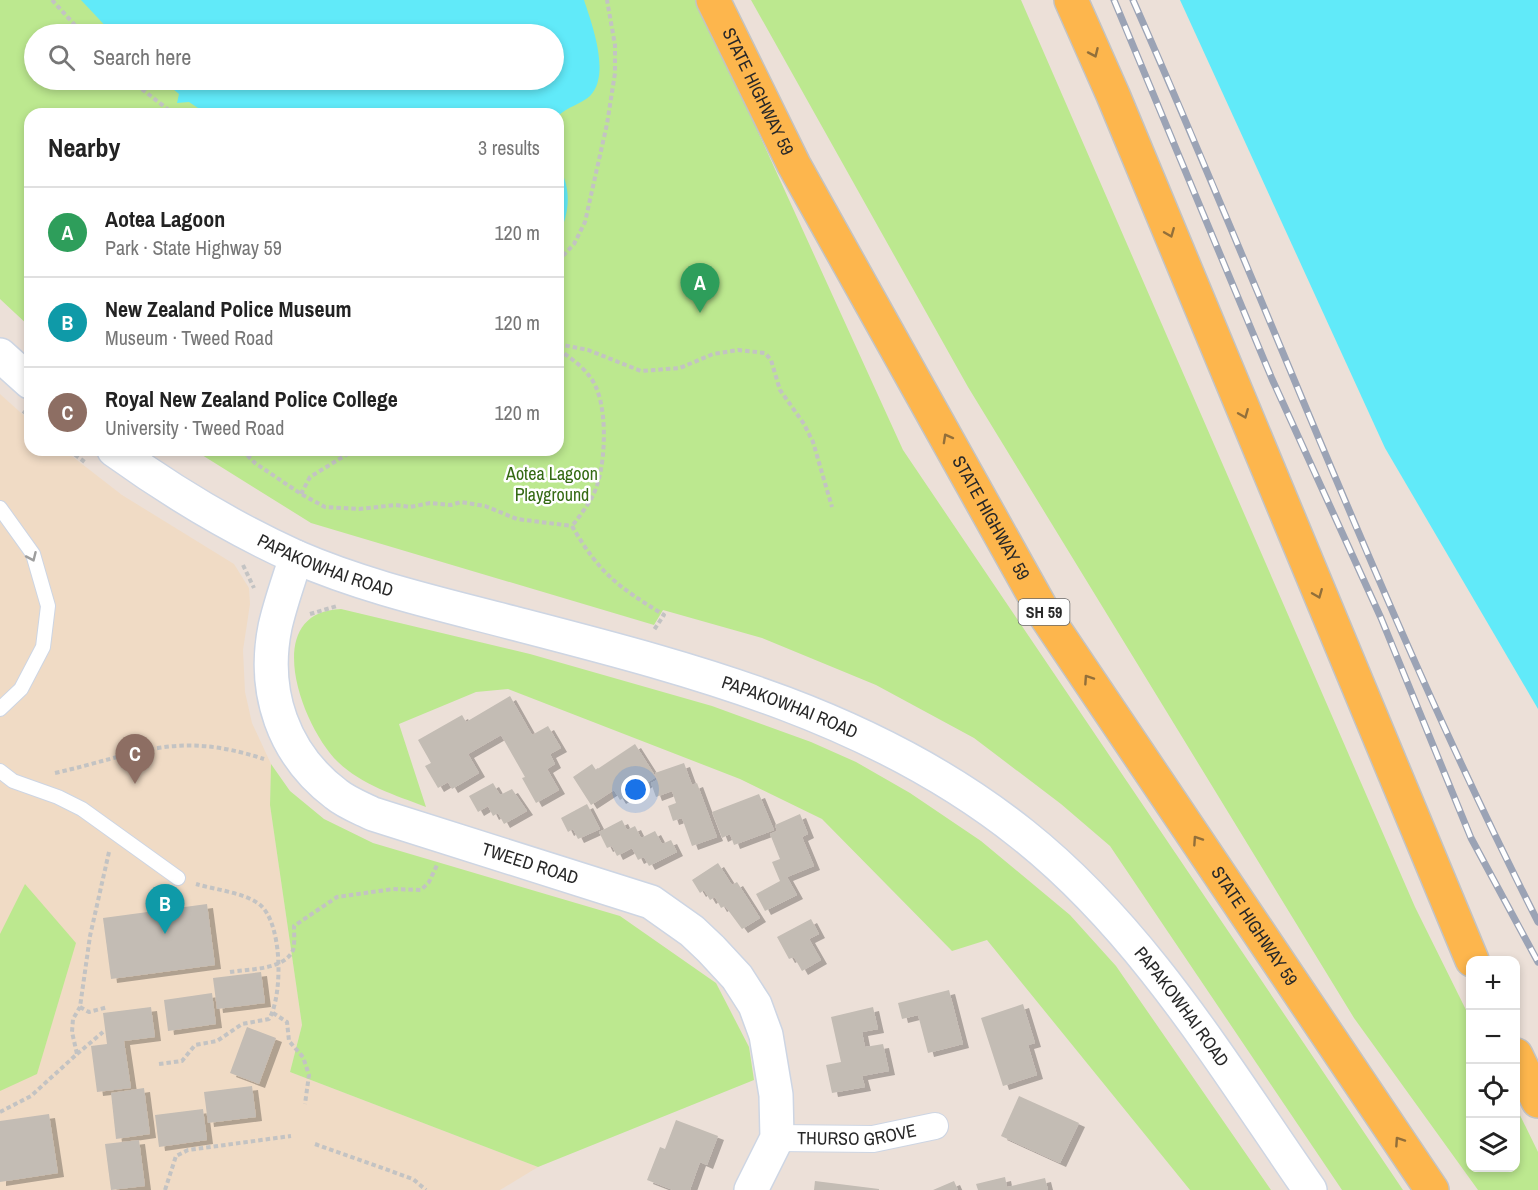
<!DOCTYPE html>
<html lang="en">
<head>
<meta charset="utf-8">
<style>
	body { margin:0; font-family:"Archivo Narrow",sans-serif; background:#f6f6f6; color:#222 }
	.controls { position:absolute; right:18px; bottom:18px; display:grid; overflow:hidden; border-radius:12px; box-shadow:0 3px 9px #0003 }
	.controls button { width:54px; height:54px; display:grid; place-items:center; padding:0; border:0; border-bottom:2px solid #e0e0e0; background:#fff; color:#222; font:30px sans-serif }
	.you { position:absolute; left:636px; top:790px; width:21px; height:21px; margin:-15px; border:4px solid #fff; border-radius:50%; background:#1a73e8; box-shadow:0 0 0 9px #1a73e833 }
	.badge { display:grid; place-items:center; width:39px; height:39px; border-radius:50%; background:#2563eb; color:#fff; font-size:20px; font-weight:700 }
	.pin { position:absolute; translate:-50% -50px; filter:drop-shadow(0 2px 3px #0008) }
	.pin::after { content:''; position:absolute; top:32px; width:21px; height:18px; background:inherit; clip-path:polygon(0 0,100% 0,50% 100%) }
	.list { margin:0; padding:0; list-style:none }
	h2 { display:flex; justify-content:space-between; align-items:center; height:78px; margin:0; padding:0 24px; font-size:26px }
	h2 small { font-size:20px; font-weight:400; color:#767676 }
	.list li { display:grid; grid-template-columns:39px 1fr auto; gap:18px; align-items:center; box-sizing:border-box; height:90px; padding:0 24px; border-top:2px solid #e0e0e0 }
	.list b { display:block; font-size:22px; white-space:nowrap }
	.list p { margin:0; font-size:20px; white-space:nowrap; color:#767676 }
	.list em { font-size:20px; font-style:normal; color:#767676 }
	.icon { flex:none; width:33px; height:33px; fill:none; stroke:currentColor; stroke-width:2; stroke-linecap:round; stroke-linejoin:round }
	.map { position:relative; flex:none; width:1538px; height:1190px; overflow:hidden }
	.search { position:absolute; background:#fff; box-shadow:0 3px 9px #0003; left:24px; top:24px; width:540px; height:66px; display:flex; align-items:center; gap:15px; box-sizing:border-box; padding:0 21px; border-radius:33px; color:#767676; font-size:22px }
	.panel { position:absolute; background:#fff; box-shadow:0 3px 9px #0003; left:24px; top:108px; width:540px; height:348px; border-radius:18px }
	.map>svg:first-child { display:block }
	.education { fill:#f0dbc5 }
	.green { fill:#bce88f; fill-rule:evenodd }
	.water { fill:#61eaf9 }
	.building { fill:#c3bcb4; filter:url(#shadow) }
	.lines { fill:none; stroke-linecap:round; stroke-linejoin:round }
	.service-casing { stroke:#cdd5e3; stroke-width:16 }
	.minor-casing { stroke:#cdd5e3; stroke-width:28 }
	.tertiary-casing { stroke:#cdd5e3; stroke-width:36 }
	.primary-casing { stroke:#c3c3c3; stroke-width:36 }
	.path { stroke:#c3c3c3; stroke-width:4; stroke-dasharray:4.5 3; stroke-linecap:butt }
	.service { stroke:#fff; stroke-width:14 }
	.minor { stroke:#fff; stroke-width:26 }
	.tertiary { stroke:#fff; stroke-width:33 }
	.primary { stroke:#fdb64d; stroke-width:33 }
	.rail-casing { stroke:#9ba3b5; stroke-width:7 }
	.rail { stroke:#fff; stroke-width:4.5; stroke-dasharray:14; stroke-linecap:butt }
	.oneway { stroke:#926f3a }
	.oneway2 { stroke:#9e9e9e }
	.labels { text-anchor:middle; stroke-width:5; stroke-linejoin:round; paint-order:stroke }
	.shield { fill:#fff; stroke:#686868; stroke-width:1.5 }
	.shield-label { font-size:16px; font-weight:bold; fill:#282828 }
	.street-label { font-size:18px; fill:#282828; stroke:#fff }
	.park-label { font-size:18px; fill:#346a13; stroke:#fff }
</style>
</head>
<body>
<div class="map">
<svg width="1538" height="1190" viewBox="0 0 1538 1190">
	<defs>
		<filter id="shadow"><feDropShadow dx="6" dy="4" stdDeviation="0" flood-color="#0004"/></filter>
	</defs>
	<rect width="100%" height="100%" fill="#ece0d8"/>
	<polygon class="education" points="0,394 30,421 30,450 64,450 122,495 234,564 249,588 250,604 243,650 245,692 252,723 271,764 270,805 302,1025 290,1072 538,1167 500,1190 0,1190"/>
	<g class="green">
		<path d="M0,0H698L903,450L1403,1190H1342L1110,846L1061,804L974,738L876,685L762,638L663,610L654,625L311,523L194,450H558V114H30V327L0,299ZM34,34H554V80H34Z"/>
		<polygon points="751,0 1021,0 1415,907 1470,1018 1470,1168 1516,1168 1516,1107 1538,1152 1538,1190 1478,1190 1354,1018 968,387"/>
		<path d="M341,609L530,654L712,706L811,742L856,762L910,793L981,841L1070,915L1116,966L1271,1190H1190L987,940L952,951L822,819L740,779L508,689L476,692L399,724L426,807C395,795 362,785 338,762C302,727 259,612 341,609Z"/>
		<polygon points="271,764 290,791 324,819 373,843 620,916 716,983 749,1047 754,1080 538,1167 290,1072 302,1025 270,805"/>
		<polygon points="25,884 76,943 37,1074 0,1091 0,934"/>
	</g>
	<g class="water">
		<path d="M81,0H584C592,24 611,75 590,96C581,104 567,107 558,116L207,114L189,102L177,103L179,94L162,80H554V34H113Z"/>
		<polygon points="1180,0 1538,0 1538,709 1385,448"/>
		<path d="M558,164C572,190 570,211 558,238Z"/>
	</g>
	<g class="building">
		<polygon points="510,696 532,735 548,726 561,748 550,754 555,764 547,769 559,790 536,803 522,778 525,777 501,735 468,754 479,773 452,789 448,782 438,788 425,766 431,763 418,740 462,715 466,722"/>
		<polygon points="635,744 656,777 620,800 614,790 591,805 573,777 592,764 596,770"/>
		<polygon points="684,763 692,785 697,783 717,837 692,846 682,818 673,821 668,806 676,803 672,791 656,797 651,783 657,780 655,773"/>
		<polygon points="493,783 500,795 512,789 527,811 504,824 498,813 493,816 488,806 478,812 469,796"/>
		<polygon points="759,794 774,830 734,845 730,834 722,838 712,812"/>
		<polygon points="587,804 600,829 578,839 573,829 568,832 561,818"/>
		<polygon points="800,814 808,834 802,837 814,866 787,877 797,895 765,911 756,894 780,881 772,862 780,859 770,834 777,831 775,825"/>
		<polygon points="622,820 627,830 635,826 641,838 655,831 662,844 671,840 677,852 649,866 644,857 638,860 632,848 617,856 612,846 607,848 599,832"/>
		<polygon points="718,863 732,885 737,882 760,918 742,929 725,906 721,908 715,897 710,900 704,890 700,893 692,880"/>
		<polygon points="207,904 215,965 111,979 103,918"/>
		<polygon points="811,919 819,934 809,939 821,960 802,971 794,957 789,959 777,937"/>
		<polygon points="261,972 265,1003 217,1009 213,978"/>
		<polygon points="949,990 963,1044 928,1053 918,1015 902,1019 898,1003"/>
		<polygon points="212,993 216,1024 168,1031 164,1000"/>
		<polygon points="1023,1004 1035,1043 1028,1045 1037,1075 1003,1086 981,1018"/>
		<polygon points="151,1007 155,1037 124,1041 131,1088 97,1092 91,1046 107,1044 103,1013"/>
		<polygon points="873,1007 878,1029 862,1032 865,1047 883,1044 889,1071 862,1076 865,1087 832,1093 826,1065 841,1062 831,1017"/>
		<polygon points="247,1027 276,1038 259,1084 230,1073"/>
		<polygon points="252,1086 256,1117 208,1123 204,1092"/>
		<polygon points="144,1088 150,1134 116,1139 111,1093"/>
		<polygon points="1019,1096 1079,1123 1060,1163 1001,1136"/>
		<polygon points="203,1109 207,1140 159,1147 155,1115"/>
		<polygon points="49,1114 58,1173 0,1182 0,1121"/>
		<polygon points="676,1120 718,1136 707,1165 700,1162 690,1190 673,1190 647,1180 660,1147 665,1149"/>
		<polygon points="139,1140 145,1186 111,1190 105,1144"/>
		<polygon points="1005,1177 1007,1187 1045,1178 1048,1190 978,1190 976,1184"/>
		<polygon points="815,1181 879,1189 879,1190 814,1190"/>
		<polygon points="954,1181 958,1190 933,1190"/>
	</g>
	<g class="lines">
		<g class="service-casing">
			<g id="service">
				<polyline points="0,508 33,554 48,606 43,647 21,689 0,709"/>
				<polyline points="0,771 13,781 58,797 82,809 178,878"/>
			</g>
		</g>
		<g class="minor-casing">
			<g id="minor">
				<path id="s1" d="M777,1138L873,1139L935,1126"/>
			</g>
		</g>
		<g class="tertiary-casing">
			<g id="tertiary">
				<polyline points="0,355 30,382"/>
				<path id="s2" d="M114,450C171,491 232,528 296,557C365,587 441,604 513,623C694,670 873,715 1022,834C1143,930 1223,1065 1310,1190"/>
				<path id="s3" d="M296,557C289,580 280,604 275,627C262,692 283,754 336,794C347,803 361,808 373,814L651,902L692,931L711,949L737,977L755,1005L766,1035L776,1095L777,1138L751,1190"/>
			</g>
		</g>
		<g class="primary-casing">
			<g id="primary">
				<path id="s4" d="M713,0L794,165L1045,615L1432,1190"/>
				<polyline points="1071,0 1113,95 1472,960"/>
				<polyline points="1516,1055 1538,1101"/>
			</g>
		</g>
		<g class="path">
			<polyline points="52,0 83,34"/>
			<polyline points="130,80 174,114"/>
			<polyline points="558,261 574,244 585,222 607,124 615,73 615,45 607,0"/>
			<polyline points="558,344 588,350 641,371 680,368 713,354 738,350 765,353 771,360 780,390 804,424 813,442 832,507"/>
			<path d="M558,350C569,356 583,367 590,377C608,399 606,456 598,482C594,498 582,513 572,526"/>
			<polyline points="23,411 30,417"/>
			<polyline points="69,450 86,463"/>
			<polyline points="242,450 255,463 301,494 325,507 359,509 396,505 410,507 430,503 451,505 461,502 485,506 517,519 572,526"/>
			<polyline points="301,494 310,477 354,450"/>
			<path d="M572,526C600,574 617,586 664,615L654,630"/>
			<polyline points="243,565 254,588"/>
			<polyline points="310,614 337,606"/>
			<path d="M55,773C139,754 176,730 264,759"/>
			<path d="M230,972C248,969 285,970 293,950C295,944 294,933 294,926L337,897L393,889L421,890L429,882L437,865"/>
			<polyline points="80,1007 89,1012 108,1007"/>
			<polyline points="273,1013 287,1022 289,1041 303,1057 309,1075 305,1104"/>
			<polyline points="77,1054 103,1032"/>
			<path d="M159,1064L182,1061L195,1045L217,1041L242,1024L269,1019C283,996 283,922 259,904C242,892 216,890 196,884"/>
			<polyline points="0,1112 31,1096 77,1054 72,1032 73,1019 80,1007 90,936 109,852"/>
			<polyline points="315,1144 413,1179 426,1190"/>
			<polyline points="165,1190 176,1156 188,1150 291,1136"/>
		</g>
		<use href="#service" class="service"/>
		<use href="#minor" class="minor"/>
		<use href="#tertiary" class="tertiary"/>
		<use href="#primary" class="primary"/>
		<g class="rail-casing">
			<g id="rail">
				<polyline points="1114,0 1272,379 1381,618 1471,838 1538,962"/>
				<path d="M1133,0C1269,307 1386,623 1538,922"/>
			</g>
		</g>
		<use href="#rail" class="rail"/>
	</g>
	<defs><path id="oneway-chevron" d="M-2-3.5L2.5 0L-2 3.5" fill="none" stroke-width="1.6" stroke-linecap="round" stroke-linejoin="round" transform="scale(1.5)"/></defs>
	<g class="oneway">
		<use href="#oneway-chevron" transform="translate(1094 53) rotate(66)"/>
		<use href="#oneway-chevron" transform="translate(1170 233) rotate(68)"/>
		<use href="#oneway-chevron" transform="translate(1244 414) rotate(68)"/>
		<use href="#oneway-chevron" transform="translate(947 438) rotate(-119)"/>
		<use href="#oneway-chevron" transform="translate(1318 594) rotate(68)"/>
		<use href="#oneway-chevron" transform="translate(1088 679) rotate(-124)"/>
		<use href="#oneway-chevron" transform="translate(1197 840) rotate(-124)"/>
		<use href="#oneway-chevron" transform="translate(1399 1141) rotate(-124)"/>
	</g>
	<use class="oneway2" href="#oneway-chevron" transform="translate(32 557) rotate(66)"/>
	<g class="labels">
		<rect class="shield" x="1018.5" y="599" width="51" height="26" rx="4.5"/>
		<g class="shield-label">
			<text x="1044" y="618">SH 59</text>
		</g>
		<g class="street-label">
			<text dy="6" stroke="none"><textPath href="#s4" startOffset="102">STATE HIGHWAY 59</textPath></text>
			<text dy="6" stroke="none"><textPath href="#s4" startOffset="588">STATE HIGHWAY 59</textPath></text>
			<text dy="6" stroke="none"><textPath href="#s2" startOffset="242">PAPAKOWHAI ROAD</textPath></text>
			<text dy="6" stroke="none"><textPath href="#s2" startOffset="728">PAPAKOWHAI ROAD</textPath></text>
			<text dy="6" stroke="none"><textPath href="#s3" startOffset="468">TWEED ROAD</textPath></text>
			<text dy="6" stroke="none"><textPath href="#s4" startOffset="1074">STATE HIGHWAY 59</textPath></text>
			<text dy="6" stroke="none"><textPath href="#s2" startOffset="1230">PAPAKOWHAI ROAD</textPath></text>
			<text dy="6" stroke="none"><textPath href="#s1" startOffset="80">THURSO GROVE</textPath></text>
		</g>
		<g class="park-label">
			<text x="552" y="480">Aotea Lagoon<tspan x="552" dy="21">Playground</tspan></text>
		</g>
	</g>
</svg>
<div class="controls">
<button>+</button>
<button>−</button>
<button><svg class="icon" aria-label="locate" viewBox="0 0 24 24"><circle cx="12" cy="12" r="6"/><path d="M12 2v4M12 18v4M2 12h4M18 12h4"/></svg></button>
<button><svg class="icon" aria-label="layers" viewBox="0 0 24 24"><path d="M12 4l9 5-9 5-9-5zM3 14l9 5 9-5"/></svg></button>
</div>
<div class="you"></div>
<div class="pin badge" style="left:700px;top:313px;background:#2e9e5b">A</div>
<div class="pin badge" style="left:165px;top:934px;background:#0f9aa8">B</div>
<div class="pin badge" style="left:135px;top:784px;background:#8d6e63">C</div>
<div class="search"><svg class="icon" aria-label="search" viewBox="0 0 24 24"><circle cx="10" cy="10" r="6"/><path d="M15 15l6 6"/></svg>Search here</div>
<section class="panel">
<h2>Nearby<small>3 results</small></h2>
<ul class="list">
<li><span class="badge" style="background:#2e9e5b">A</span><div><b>Aotea Lagoon</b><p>Park · State Highway 59</p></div><em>120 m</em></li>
<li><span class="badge" style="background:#0f9aa8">B</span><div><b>New Zealand Police Museum</b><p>Museum · Tweed Road</p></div><em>120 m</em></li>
<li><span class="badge" style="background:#8d6e63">C</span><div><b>Royal New Zealand Police College</b><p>University · Tweed Road</p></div><em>120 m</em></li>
</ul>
</section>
</div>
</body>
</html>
